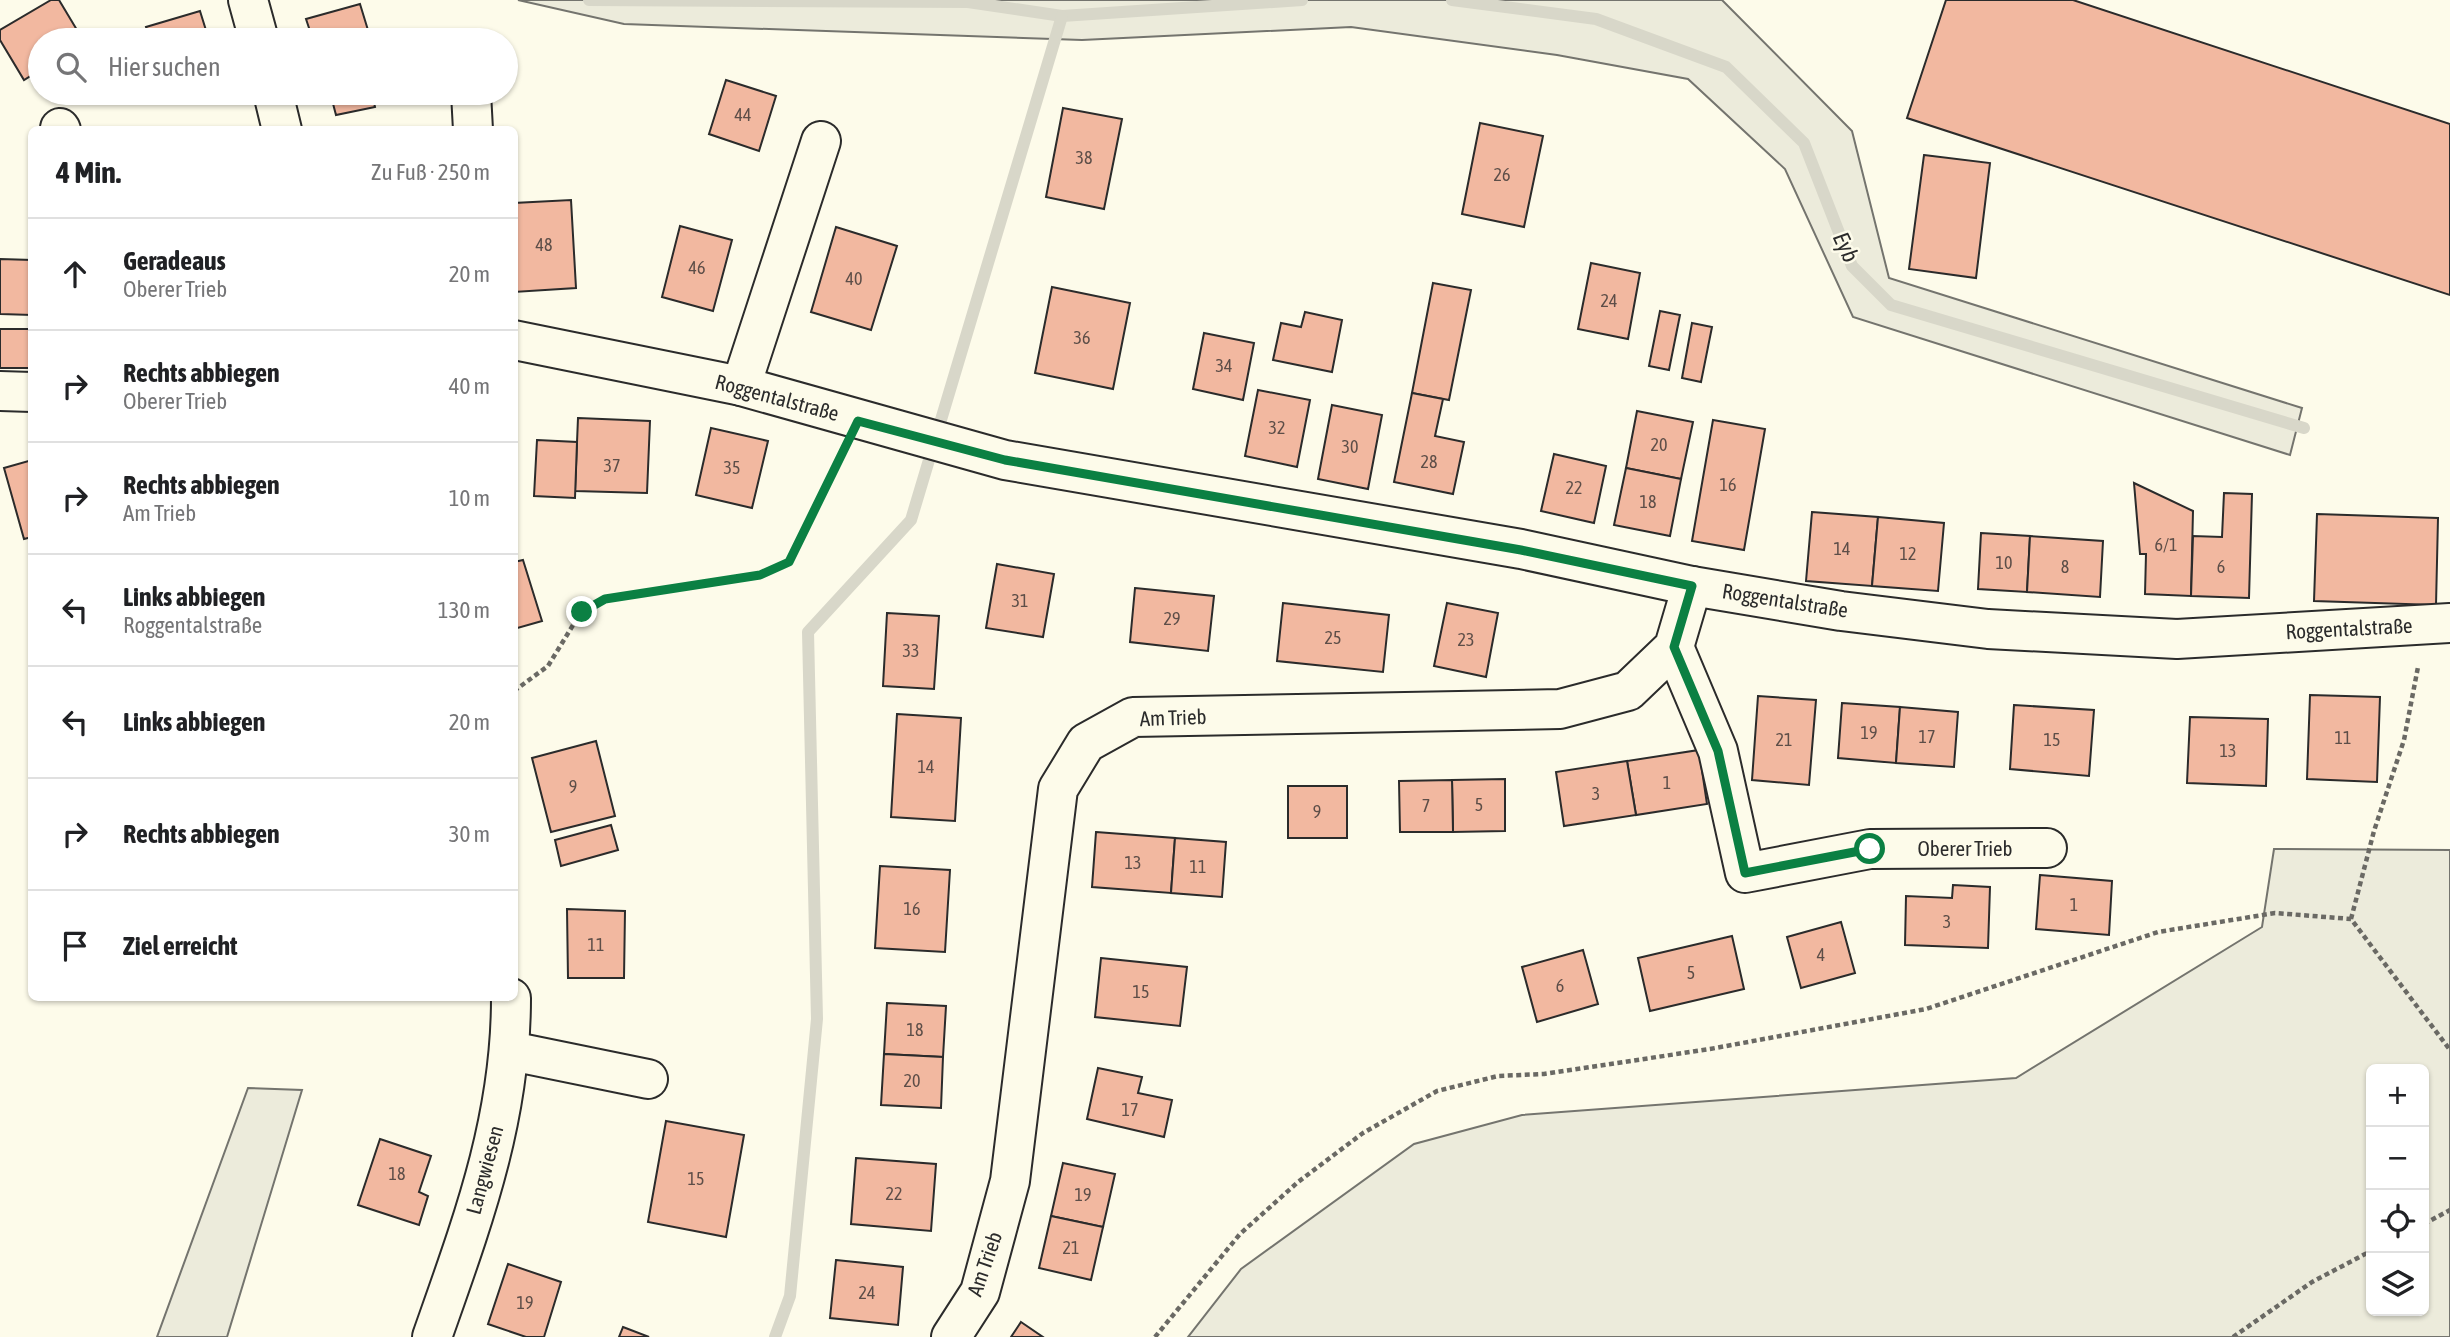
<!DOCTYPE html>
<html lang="de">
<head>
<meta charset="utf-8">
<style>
	body { margin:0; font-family:"Asap Condensed",sans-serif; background:#f6f6f6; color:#202124 }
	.controls { position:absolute; right:21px; bottom:21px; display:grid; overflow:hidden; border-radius:10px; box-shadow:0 2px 5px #0004 }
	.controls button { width:63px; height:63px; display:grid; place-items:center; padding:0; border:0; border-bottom:2px solid #e0e0e0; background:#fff; color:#202124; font:35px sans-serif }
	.stop { position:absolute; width:21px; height:21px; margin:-16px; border:5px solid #0b8043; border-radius:50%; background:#fff }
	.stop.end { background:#0b8043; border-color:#fff; box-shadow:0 2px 7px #0008 }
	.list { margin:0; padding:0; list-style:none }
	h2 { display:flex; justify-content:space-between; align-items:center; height:91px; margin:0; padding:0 28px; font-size:30px }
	h2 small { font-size:23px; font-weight:400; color:#757577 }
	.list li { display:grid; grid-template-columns:46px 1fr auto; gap:21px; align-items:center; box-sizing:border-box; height:112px; padding:0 28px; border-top:2px solid #e0e0e0 }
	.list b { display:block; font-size:26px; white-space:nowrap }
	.list p { margin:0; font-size:23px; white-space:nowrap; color:#757577 }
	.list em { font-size:23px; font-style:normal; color:#757577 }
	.icon { flex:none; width:38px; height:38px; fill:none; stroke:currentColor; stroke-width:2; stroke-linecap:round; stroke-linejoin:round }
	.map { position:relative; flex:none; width:2450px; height:1337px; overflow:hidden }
	.search { position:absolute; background:#fff; box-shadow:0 2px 5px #0004; left:28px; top:28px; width:490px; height:77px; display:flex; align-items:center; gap:18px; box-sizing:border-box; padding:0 24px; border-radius:38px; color:#757577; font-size:26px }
	.panel { position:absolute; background:#fff; box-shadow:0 2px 5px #0004; left:28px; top:126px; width:490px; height:875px; border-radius:10px }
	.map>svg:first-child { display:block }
	.green { fill:#ecebdb; stroke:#74746e; stroke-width:2; fill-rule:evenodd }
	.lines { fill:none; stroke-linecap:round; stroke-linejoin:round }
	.stream { stroke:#d8d7c9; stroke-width:12 }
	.building { fill:#f2b8a0; stroke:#2b2b2b; stroke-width:2 }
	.street-casing { stroke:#2b2b2b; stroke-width:42 }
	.path { stroke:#6a6964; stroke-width:4.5; stroke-dasharray:5 3.5; stroke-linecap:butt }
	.street { stroke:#fdfbea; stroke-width:38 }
	.route { stroke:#0b8043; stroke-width:9 }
	.labels { text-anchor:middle; stroke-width:5; stroke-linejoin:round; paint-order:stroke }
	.number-label { font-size:18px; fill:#5d4e48 }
	.street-label { font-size:21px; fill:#2b2b2b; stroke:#fdfbea }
	.water-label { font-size:23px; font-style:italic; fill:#2b2b2b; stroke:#fdfbea }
</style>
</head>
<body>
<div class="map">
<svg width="2450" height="1337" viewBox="0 0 2450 1337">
	<rect width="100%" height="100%" fill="#fdfbea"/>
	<g class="green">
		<polygon points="518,0 1722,0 1852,131 1889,278 2302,408 2290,455 1853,317 1785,169 1688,79 1557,55 1351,27 1082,40 624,24"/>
		<path d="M2274,849L2450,850V1337H1188L1241,1269L1414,1144L1522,1115L2016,1078L2262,927ZM2424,1069V1311H2371V1069Z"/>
		<polygon points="248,1088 302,1090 227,1337 157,1337"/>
	</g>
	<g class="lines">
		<g class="stream">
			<polyline points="589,0 968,2 1062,16 1302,0"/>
			<polyline points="1452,0 1596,19 1726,67 1804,143 1852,266 1891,305 2304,428"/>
			<polyline points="775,1337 790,1296 817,1019 808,632 911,520 1062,16"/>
		</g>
	</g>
	<g class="building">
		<polygon points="51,0 59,0 83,40 40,40 40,70 24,80 0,40 0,30"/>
		<polygon points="1946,0 2073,0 2450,124 2450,295 1907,118"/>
		<polygon points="360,4 371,40 313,40 306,19"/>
		<polygon points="200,11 209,40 150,40 146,27"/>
		<polygon points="726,80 776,96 759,151 709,134"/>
		<polygon points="344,93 372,93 375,107 336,115 331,96"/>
		<polygon points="1063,108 1122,119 1104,209 1046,197"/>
		<polygon points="1480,123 1543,136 1524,227 1462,214"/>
		<polygon points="1924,155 1990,163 1976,278 1909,269"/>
		<polygon points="571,200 576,288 514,292 514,203"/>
		<polygon points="680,226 732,240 713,311 662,297"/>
		<polygon points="836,227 897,246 871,330 811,312"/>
		<polygon points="0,259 32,260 32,315 0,314"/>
		<polygon points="1591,263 1640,273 1628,339 1578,329"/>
		<polygon points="1433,283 1471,290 1449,400 1412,393"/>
		<polygon points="1052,287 1130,303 1113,389 1035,373"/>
		<polygon points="1660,311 1680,315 1669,370 1649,366"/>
		<polygon points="1305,312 1342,320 1332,372 1273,360 1281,323 1301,327"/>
		<polygon points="1692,323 1712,327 1701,382 1682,378"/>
		<rect x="0" y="329" width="32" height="39"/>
		<polygon points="1204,333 1254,343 1243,400 1193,389"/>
		<polygon points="1258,390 1310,400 1297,467 1245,456"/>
		<polygon points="1412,393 1443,399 1435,436 1464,442 1453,494 1394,482"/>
		<polygon points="1332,405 1382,415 1368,489 1318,479"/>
		<polygon points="1637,411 1693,422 1681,479 1626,468"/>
		<polygon points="578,418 650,421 647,493 575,491"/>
		<polygon points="1713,420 1765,429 1744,550 1692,541"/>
		<polygon points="711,428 768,441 752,508 696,495"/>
		<polygon points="537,440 577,442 575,498 534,496"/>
		<polygon points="1554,454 1606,466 1594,523 1541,511"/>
		<polygon points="32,460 32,537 24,539 4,468"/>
		<polygon points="1626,468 1681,479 1670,536 1614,525"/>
		<polygon points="2134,483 2193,511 2191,596 2145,594 2146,554 2140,554"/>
		<polygon points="2224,493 2252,494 2249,598 2191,596 2193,536 2222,537"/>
		<polygon points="1812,512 1878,517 1872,586 1806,581"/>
		<polygon points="2317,514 2438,518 2436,605 2314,601"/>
		<polygon points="1878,517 1944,523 1938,591 1872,586"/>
		<polygon points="1981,533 2030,536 2027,592 1978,589"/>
		<polygon points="2030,536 2103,541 2100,597 2027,592"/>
		<polygon points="523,560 542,621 514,629 514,562"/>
		<polygon points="997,564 1054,574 1043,637 986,628"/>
		<polygon points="1135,588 1214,596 1208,651 1130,642"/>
		<polygon points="1283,603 1389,615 1383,672 1277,661"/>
		<polygon points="1447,603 1498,613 1486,677 1434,666"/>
		<polygon points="887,613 939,616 934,689 883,686"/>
		<polygon points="2310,695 2380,697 2377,782 2307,779"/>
		<polygon points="1758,696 1816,700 1809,785 1752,780"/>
		<polygon points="1842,703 1900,707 1896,763 1838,758"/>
		<polygon points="2014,705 2094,710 2089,776 2010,769"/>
		<polygon points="1900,707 1958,712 1954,767 1896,763"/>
		<polygon points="897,714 961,718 955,821 891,817"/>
		<polygon points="2190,717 2268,719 2266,786 2187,783"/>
		<polygon points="596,741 615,816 551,832 532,758"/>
		<polygon points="1699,750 1707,804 1636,815 1627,761"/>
		<polygon points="1627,761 1636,815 1564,826 1556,772"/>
		<polygon points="1505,779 1505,831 1453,832 1452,780"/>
		<polygon points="1452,780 1453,832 1400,832 1399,781"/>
		<rect x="1288" y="786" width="59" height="52"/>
		<polygon points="611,825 618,850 561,866 555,840"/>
		<polygon points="1096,832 1175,838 1171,893 1092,887"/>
		<polygon points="1175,838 1226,842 1222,897 1171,893"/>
		<polygon points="880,866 950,870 945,952 875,948"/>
		<polygon points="2040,875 2112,881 2109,935 2036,929"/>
		<polygon points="1953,885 1990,887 1988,948 1905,945 1906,896 1952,898"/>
		<polygon points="567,909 625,911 624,978 568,978"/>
		<polygon points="1841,922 1855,973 1801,988 1787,937"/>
		<polygon points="1732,936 1744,989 1650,1011 1638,958"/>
		<polygon points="1583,950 1598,1004 1537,1022 1522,967"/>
		<polygon points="1101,958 1187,967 1180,1026 1095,1017"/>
		<polygon points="887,1003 946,1006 943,1057 884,1054"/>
		<polygon points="884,1054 943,1057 941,1108 881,1105"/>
		<polygon points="1098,1068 1142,1077 1138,1093 1172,1100 1164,1137 1087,1119"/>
		<polygon points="666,1121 744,1135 726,1237 648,1222"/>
		<polygon points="380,1139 431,1156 419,1192 428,1196 419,1225 358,1205"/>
		<polygon points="856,1158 936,1164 931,1231 851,1224"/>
		<polygon points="1063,1163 1115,1174 1103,1227 1051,1216"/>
		<polygon points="1051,1216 1103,1227 1091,1280 1039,1268"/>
		<polygon points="836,1260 903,1267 898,1325 830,1318"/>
		<polygon points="508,1264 561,1282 544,1337 526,1337 488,1324"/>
		<polygon points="1021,1322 1043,1337 1011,1337"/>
		<polygon points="623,1327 649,1337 619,1337"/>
	</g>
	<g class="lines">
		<g class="street-casing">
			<g id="street">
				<polyline points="248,0 259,40"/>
				<polyline points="273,93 282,130"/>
				<polyline points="471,93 473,130"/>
				<polyline points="60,128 61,130"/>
				<polyline points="514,340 741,386 1005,460 1521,549 1692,586 1841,611 1988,629 2177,639 2450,623"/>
				<polyline points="741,386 821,141"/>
				<polyline points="0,391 32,392"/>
				<polyline points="1674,647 1718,751 1745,873 1870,849 2047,848"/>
				<polyline points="511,1051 648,1079"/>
				<path d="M432,1337C472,1223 511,1121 511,998"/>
				<polyline points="951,1337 980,1292 1010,1181 1058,789 1086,743 1133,717 1560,709 1628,691 1674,647 1692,586"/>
			</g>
		</g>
		<g class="path">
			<polyline points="514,691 548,666 581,612 605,599 760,575 789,563 842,457"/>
			<polyline points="2351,919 2374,831 2404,740 2418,667"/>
			<polyline points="2424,1224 2450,1210"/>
			<polyline points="1155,1337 1240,1234 1298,1182 1363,1133 1437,1091 1498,1076 1544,1074 1710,1049 1926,1009 2158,932 2275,913 2351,919 2450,1050"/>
			<polyline points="2233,1337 2312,1282 2371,1251"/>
		</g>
		<use href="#street" class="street"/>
	</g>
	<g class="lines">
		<polyline class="route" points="582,612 605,599 760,575 789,562 858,421 1005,460 1521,550 1692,586 1674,647 1718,751 1745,873 1870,849"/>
	</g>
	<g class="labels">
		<g class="number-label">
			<text x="743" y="121">44</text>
			<text x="1084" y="164">38</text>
			<text x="1502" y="181">26</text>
			<text x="544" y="251">48</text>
			<text x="697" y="274">46</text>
			<text x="854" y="285">40</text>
			<text x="1609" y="307">24</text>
			<text x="1082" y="344">36</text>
			<text x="1224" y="372">34</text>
			<text x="1277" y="434">32</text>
			<text x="1659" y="451">20</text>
			<text x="1350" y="453">30</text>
			<text x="1429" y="468">28</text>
			<text x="612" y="472">37</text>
			<text x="732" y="474">35</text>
			<text x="1728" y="491">16</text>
			<text x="1574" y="494">22</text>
			<text x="1648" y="508">18</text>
			<text x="2166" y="551">6/1</text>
			<text x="1842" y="555">14</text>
			<text x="1908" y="560">12</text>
			<text x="2004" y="569">10</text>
			<text x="2065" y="573">8</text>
			<text x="2221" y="573">6</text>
			<text x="1020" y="607">31</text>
			<text x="1172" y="625">29</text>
			<text x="1333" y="644">25</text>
			<text x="1466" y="646">23</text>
			<text x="911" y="657">33</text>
			<text x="1869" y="739">19</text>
			<text x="1927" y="743">17</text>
			<text x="2343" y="744">11</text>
			<text x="1784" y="746">21</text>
			<text x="2052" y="746">15</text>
			<text x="2228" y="757">13</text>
			<text x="926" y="773">14</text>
			<text x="1667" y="789">1</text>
			<text x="573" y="793">9</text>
			<text x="1596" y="800">3</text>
			<text x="1479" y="811">5</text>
			<text x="1426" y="812">7</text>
			<text x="1317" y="818">9</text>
			<text x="1133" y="869">13</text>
			<text x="1198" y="873">11</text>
			<text x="2074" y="911">1</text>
			<text x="912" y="915">16</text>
			<text x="1947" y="928">3</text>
			<text x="596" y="951">11</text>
			<text x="1821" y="961">4</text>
			<text x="1691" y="979">5</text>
			<text x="1560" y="992">6</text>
			<text x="1141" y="998">15</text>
			<text x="915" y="1036">18</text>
			<text x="912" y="1087">20</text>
			<text x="1130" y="1116">17</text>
			<text x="397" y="1180">18</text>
			<text x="696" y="1185">15</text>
			<text x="894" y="1200">22</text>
			<text x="1083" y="1201">19</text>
			<text x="1071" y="1254">21</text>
			<text x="867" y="1299">24</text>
			<text x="525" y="1309">19</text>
		</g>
		<g class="street-label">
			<text transform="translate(777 398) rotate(15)" y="7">Roggentalstraße</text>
			<text transform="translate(1785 601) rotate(9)" y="7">Roggentalstraße</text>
			<text transform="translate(2349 629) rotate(-3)" y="7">Roggentalstraße</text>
			<text transform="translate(1173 718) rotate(-2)" y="7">Am Trieb</text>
			<text x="1965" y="856">Oberer Trieb</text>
			<text transform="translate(485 1170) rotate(-75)" y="7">Langwiesen</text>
			<text transform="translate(985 1264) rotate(-71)" y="7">Am Trieb</text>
		</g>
		<g class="water-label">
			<text transform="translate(1846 247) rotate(65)" y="8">Eyb</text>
		</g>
	</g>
</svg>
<div class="controls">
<button>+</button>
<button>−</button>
<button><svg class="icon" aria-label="locate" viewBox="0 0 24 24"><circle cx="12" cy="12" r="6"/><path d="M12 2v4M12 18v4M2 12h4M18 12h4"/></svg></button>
<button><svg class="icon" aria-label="layers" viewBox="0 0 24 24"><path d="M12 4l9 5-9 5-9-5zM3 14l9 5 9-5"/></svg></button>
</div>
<div class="stop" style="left:1870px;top:849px"></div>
<div class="stop end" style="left:582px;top:612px"></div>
<div class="search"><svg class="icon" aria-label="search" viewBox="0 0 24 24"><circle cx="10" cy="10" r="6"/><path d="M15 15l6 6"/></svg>Hier suchen</div>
<section class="panel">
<h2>4 Min.<small>Zu Fuß · 250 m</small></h2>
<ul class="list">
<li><svg class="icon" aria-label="ahead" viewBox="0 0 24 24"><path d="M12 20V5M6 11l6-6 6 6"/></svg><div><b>Geradeaus</b><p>Oberer Trieb</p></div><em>20 m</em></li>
<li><svg class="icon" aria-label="right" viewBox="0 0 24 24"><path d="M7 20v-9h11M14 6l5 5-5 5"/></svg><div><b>Rechts abbiegen</b><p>Oberer Trieb</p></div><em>40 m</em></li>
<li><svg class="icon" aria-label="right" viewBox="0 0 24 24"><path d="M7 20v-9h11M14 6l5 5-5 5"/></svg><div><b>Rechts abbiegen</b><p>Am Trieb</p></div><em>10 m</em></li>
<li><svg class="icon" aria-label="left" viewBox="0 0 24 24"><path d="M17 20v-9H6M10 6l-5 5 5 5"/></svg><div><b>Links abbiegen</b><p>Roggentalstraße</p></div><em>130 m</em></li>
<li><svg class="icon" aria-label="left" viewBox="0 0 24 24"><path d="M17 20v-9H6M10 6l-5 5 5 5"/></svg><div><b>Links abbiegen</b></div><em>20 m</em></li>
<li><svg class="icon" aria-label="right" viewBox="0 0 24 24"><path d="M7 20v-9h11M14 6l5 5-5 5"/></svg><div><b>Rechts abbiegen</b></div><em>30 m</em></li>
<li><svg class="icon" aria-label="arrive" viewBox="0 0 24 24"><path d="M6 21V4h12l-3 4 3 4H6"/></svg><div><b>Ziel erreicht</b></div></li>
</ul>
</section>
</div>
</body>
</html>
